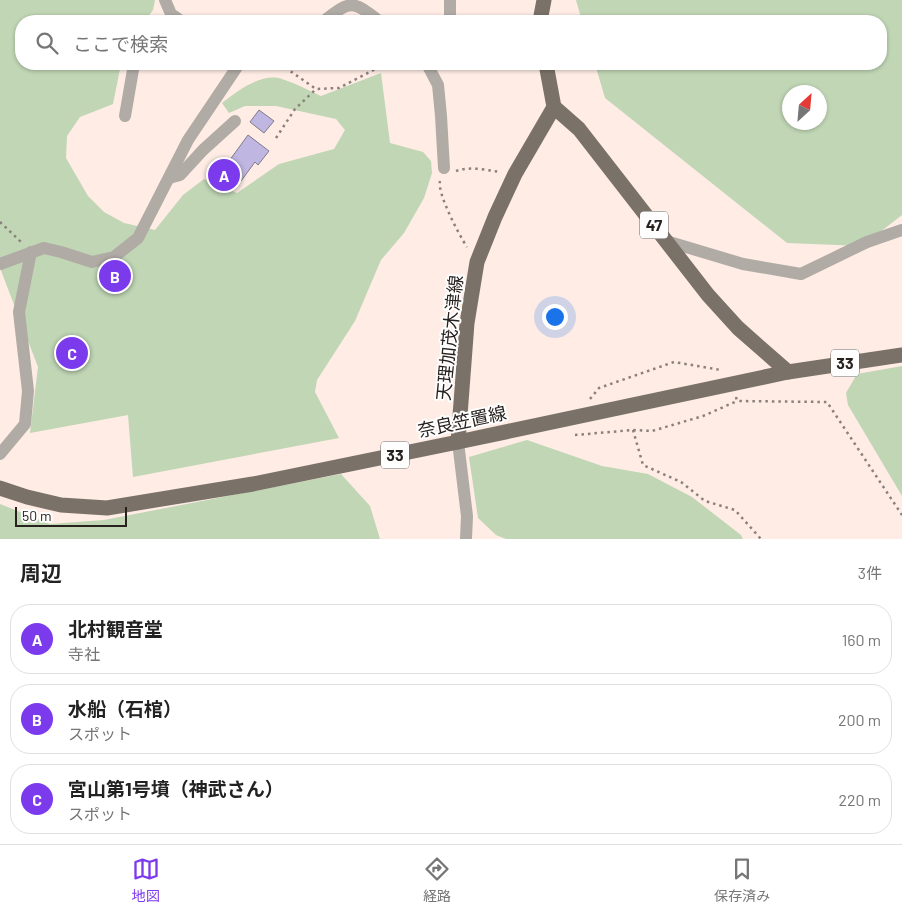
<!DOCTYPE html>
<html lang="ja">
<head>
<meta charset="utf-8">
<style>
	body { margin:0; font-family:Barlow,"Noto Sans JP",sans-serif; background:#f6f6f6; color:#222 }
	.compass { position:absolute; left:782px; top:85px; width:45px; height:45px; border-radius:50%; background:#fff; box-shadow:0 1px 4px #0004; rotate:26deg }
	.scale { position:absolute; left:15px; bottom:12px; width:112px; box-sizing:border-box; padding-left:5px; border:2px solid #28221f; border-top:0; font-size:14px; line-height:18px; white-space:nowrap; color:#28221f; -webkit-text-stroke:4px #fefefe; paint-order:stroke }
	.you { position:absolute; left:554px; top:316px; width:18px; height:18px; margin:-12px; border:4px solid #fff; border-radius:50%; background:#1a73e8; box-shadow:0 0 0 8px #1a73e833 }
	.badge { display:grid; place-items:center; width:32px; height:32px; border-radius:50%; background:#7c3aed; color:#fff; font-size:16px; font-weight:700 }
	.pin { position:absolute; translate:-50% -50%; border:2px solid #fff; box-shadow:0 1px 5px #0006 }
	.list { margin:0; padding:0; list-style:none }
	h2 { display:flex; justify-content:space-between; align-items:center; height:65px; margin:0; padding:0 20px; font-size:21px }
	h2 small { font-size:16px; font-weight:400; color:#767676 }
	.list li { display:grid; grid-template-columns:32px 1fr auto; gap:15px; align-items:center; box-sizing:border-box; height:70px; margin:0 10px 10px; padding:0 10px; border:1px solid #e0e0e0; border-radius:20px }
	.list b { display:block; font-size:19px; white-space:nowrap }
	.list p { margin:0; font-size:16px; white-space:nowrap; color:#767676 }
	.list em { font-size:16px; font-style:normal; color:#767676 }
	.icon { flex:none; width:28px; height:28px; fill:none; stroke:currentColor; stroke-width:2; stroke-linecap:round; stroke-linejoin:round }
	.map { position:relative; flex:none; width:902px; height:539px; overflow:hidden }
	.search { position:absolute; background:#fff; box-shadow:0 1px 4px #0004; left:15px; right:15px; top:15px; height:55px; display:flex; align-items:center; gap:12px; box-sizing:border-box; padding:0 18px; border-radius:20px; color:#767676; font-size:19px }
	.sheet { height:305px; background:#fff }
	nav { display:flex; justify-content:space-around; align-items:center; box-sizing:border-box; height:70px; border-top:1px solid #e0e0e0; background:#fff; font-size:14px; color:#767676 }
	nav a { display:grid; justify-items:center; gap:2px }
	nav .on { color:#7c3aed }
	.map>svg:first-child { display:block }
	.green { fill:#c0d6b5; fill-rule:evenodd }
	.building { fill:#bfb6e1; stroke:#7e7b89 }
	.lines { fill:none; stroke-linecap:round; stroke-linejoin:round }
	.path { stroke:#8b807b; stroke-width:2.5; stroke-dasharray:2.5 4; stroke-linecap:butt }
	.minor { stroke:#b0aba5; stroke-width:12 }
	.primary { stroke:#7a7268; stroke-width:15 }
	.labels { text-anchor:middle; stroke-width:4; stroke-linejoin:round; paint-order:stroke }
	.shield { fill:#fefefe; stroke:#686462; stroke-width:1 }
	.shield-label { font-size:16px; font-weight:bold; fill:#28221f }
	.street-label { font-size:18px; fill:#28221f; stroke:#fefefe }
</style>
</head>
<body>
<div class="map">
<svg width="902" height="539" viewBox="0 0 902 539">
	<rect width="100%" height="100%" fill="#feece5"/>
	<g class="green">
		<path d="M0,0H155L153,10L145,21H21V64H121L113,104L80,117L67,136L66,158L88,196L104,212L124,223L155,230L183,195L204,179L237,193L279,164L334,149L345,130L336,119L276,106H245L229,113L222,103C237,91 262,72 282,79C295,83 308,90 321,96L381,73L390,143L423,152L431,161L432,173L424,198L404,233L381,260L355,321L317,380L315,392L339,438L133,477L128,415L30,433L38,367L0,268Z"/>
		<path d="M576,0H902V215L862,246L787,243L605,98L595,64H881V21H582ZM790,92H820V122H790Z"/>
		<polygon points="902,366 902,496 848,405 846,393 857,374"/>
		<polygon points="527,440 602,466 648,474 692,497 741,535 743,539 506,539 496,535 478,518 469,457"/>
		<polygon points="341,474 370,506 380,539 0,539 0,504 50,524 104,520"/>
	</g>
	<g class="building">
		<polygon points="259,110 274,121 264,133 250,122"/>
		<polygon points="248,135 269,151 258,165 255,162 241,181 224,168"/>
	</g>
	<g class="lines">
		<g class="path">
			<polyline points="280,64 316,89 339,88 385,64"/>
			<polyline points="276,138 295,109 316,89"/>
			<path d="M456,171C470,166 486,170 500,172"/>
			<path d="M440,181C437,193 459,235 467,247"/>
			<polyline points="0,222 21,242"/>
			<polyline points="736,397 737,401 827,402 902,515"/>
			<polyline points="590,399 599,388 674,362 721,370"/>
			<polyline points="633,430 643,465 681,482 705,501 735,510 761,539"/>
			<polyline points="575,435 633,430 652,431 703,416 737,401"/>
		</g>
		<g class="minor">
			<polyline points="165,0 171,14 181,21"/>
			<path d="M324,21C351,0 352,0 379,21"/>
			<polyline points="450,21 450,0"/>
			<polyline points="427,64 438,85 441,116 444,168"/>
			<polyline points="125,116 134,64"/>
			<polyline points="169,178 180,175 203,150 235,121"/>
			<polyline points="666,241 743,264 801,274 867,242 902,230"/>
			<polyline points="0,264 44,248 61,252 92,262 114,257 138,238 188,140 239,64"/>
			<polyline points="458,442 467,516 466,539"/>
			<polyline points="0,454 25,424 28,391 19,312 31,252"/>
		</g>
		<g class="primary">
			<polyline points="540,21 544,0"/>
			<polyline points="546,64 554,107 579,129 708,295 738,328 788,372"/>
			<polyline points="458,442 467,323 477,262 495,217 515,174 554,107"/>
			<polyline points="0,488 27,497 61,505 107,508 253,484 458,442 788,372 902,355"/>
		</g>
	</g>
	<g class="labels">
		<g class="shield">
			<rect x="640" y="211.5" width="28" height="27" rx="4"/>
			<rect x="831" y="349.5" width="28" height="27" rx="4"/>
			<rect x="381" y="441.5" width="28" height="27" rx="4"/>
		</g>
		<g class="shield-label">
			<text x="654" y="231">47</text>
			<text x="845" y="369">33</text>
			<text x="395" y="461">33</text>
		</g>
		<g class="street-label">
			<text transform="translate(450 338) rotate(-84)" y="6">天理加茂木津線</text>
			<text transform="translate(462 422) rotate(-12)" y="6">奈良笠置線</text>
		</g>
	</g>
</svg>
<svg class="compass" viewBox="-18 -18 36 36"><path d="M0-13l5 13h-10z" fill="#e53935"/><path d="M0 13l5-13h-10z" fill="#767676"/></svg>
<div class="scale">50 m</div>
<div class="you"></div>
<div class="pin badge" style="left:224px;top:175px">A</div>
<div class="pin badge" style="left:115px;top:276px">B</div>
<div class="pin badge" style="left:72px;top:353px">C</div>
<div class="search"><svg class="icon" aria-label="search" viewBox="0 0 24 24"><circle cx="10" cy="10" r="6"/><path d="M15 15l6 6"/></svg>ここで検索</div>
</div>
<section class="sheet">
<h2>周辺<small>3件</small></h2>
<ul class="list">
<li><span class="badge">A</span><div><b>北村観音堂</b><p>寺社</p></div><em>160 m</em></li>
<li><span class="badge">B</span><div><b>水船（石棺）</b><p>スポット</p></div><em>200 m</em></li>
<li><span class="badge">C</span><div><b>宮山第1号墳（神武さん）</b><p>スポット</p></div><em>220 m</em></li>
</ul>
</section>
<nav>
<a class="on"><svg class="icon" aria-label="map" viewBox="0 0 24 24"><path d="M3 6l6-2 6 2 6-2v14l-6 2-6-2-6 2zM9 4v14M15 6v14"/></svg>地図</a>
<a><svg class="icon" aria-label="directions" viewBox="0 0 24 24"><path d="M12 3l9 9-9 9-9-9zM9 14v-3h6M13 9l2 2-2 2"/></svg>経路</a>
<a><svg class="icon" aria-label="saved" viewBox="0 0 24 24"><path d="M7 4h10v16l-5-4-5 4z"/></svg>保存済み</a>
</nav>
</body>
</html>
